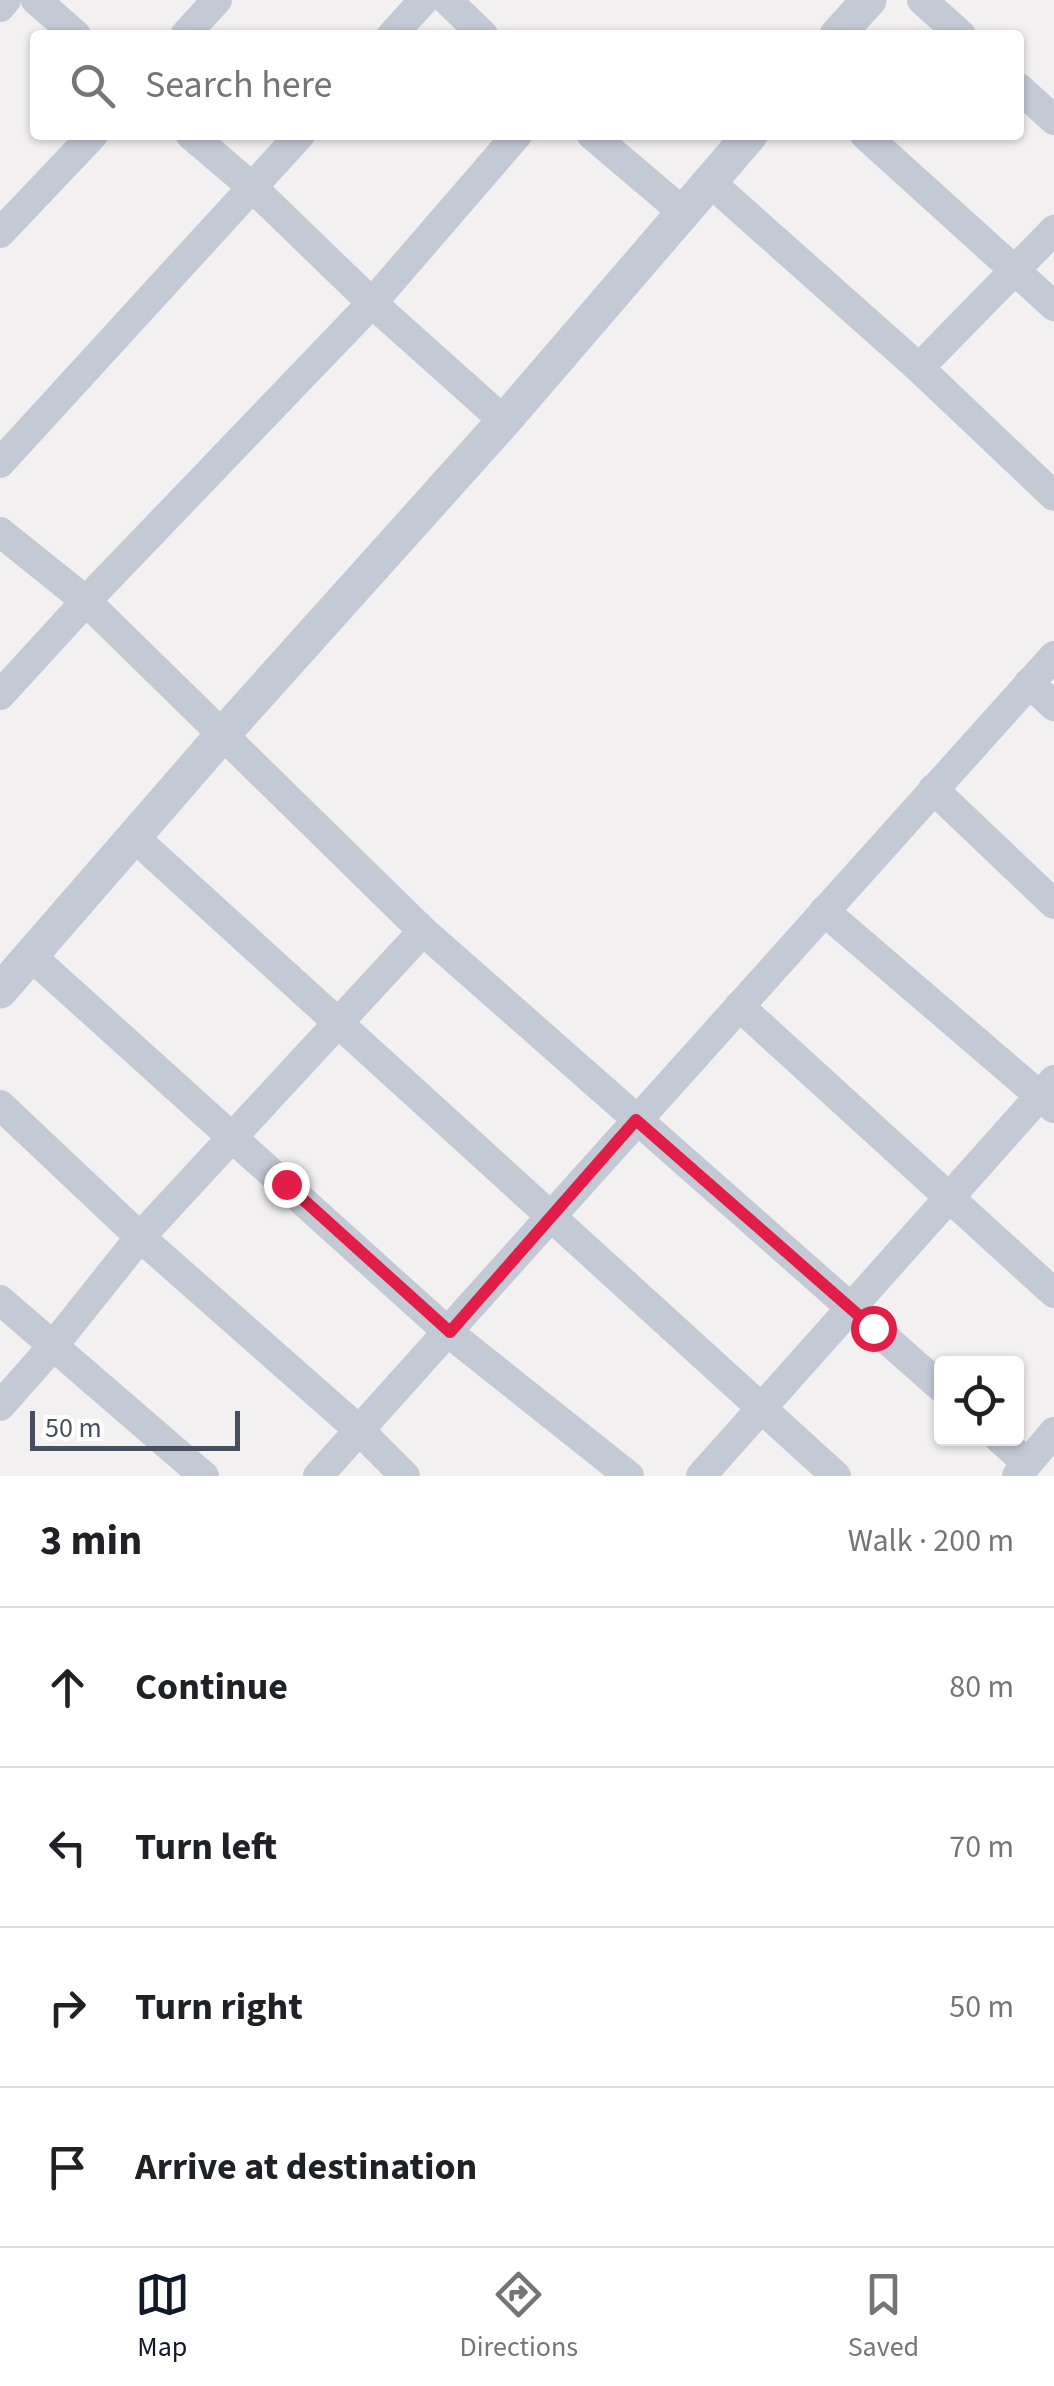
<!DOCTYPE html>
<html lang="en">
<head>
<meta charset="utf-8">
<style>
	body { margin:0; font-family:"Source Sans 3",sans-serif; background:#f2f2f2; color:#202124 }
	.controls { position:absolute; right:30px; bottom:30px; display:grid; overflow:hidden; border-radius:10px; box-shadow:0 2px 8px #0004 }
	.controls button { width:90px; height:90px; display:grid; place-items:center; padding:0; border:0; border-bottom:2px solid #e0e0e0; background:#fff; color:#202124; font:50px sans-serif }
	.scale { position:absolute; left:30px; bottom:25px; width:210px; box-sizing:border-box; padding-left:10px; border:5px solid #474f5e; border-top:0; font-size:28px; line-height:35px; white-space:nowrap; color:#474f5e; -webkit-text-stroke:8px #fff; paint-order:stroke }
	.stop { position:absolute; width:30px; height:30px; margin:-22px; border:8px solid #e11d48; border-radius:50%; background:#fff }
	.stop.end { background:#e11d48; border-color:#fff; box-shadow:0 2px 10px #0008 }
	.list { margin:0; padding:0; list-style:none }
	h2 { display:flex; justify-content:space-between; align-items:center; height:130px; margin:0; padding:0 40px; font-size:42px }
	h2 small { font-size:32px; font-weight:400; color:#757577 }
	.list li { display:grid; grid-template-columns:65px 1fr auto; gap:30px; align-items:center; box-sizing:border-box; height:160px; padding:0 40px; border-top:2px solid #e0e0e0 }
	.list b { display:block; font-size:38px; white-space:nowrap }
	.list em { font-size:32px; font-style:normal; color:#757577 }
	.icon { flex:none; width:55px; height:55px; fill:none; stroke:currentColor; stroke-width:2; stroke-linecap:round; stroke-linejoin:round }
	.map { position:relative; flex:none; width:1054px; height:1476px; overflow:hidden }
	.search { position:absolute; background:#fff; box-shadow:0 2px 8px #0004; left:30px; right:30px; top:30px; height:110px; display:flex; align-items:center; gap:25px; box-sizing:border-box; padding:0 35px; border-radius:10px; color:#757577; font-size:38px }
	.sheet { height:770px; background:#fff }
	nav { display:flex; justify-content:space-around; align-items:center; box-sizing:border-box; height:140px; border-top:2px solid #e0e0e0; background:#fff; font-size:28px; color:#757577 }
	nav a { display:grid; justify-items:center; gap:5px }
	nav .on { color:#111827 }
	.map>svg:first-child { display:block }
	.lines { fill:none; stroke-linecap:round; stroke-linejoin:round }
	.minor { stroke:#c3c9d5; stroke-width:30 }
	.tertiary { stroke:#c3c9d5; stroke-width:35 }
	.route { stroke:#e11d48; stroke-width:12 }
</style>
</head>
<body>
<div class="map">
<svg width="1054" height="1476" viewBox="0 0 1054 1476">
	<rect width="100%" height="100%" fill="#f2f0f0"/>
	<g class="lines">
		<g class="minor">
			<polyline points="36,0 76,35"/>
			<polyline points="447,0 483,35"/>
			<polyline points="922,0 961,35"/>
			<polyline points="0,7 6,0"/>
			<polyline points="185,35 217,0"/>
			<polyline points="392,35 424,0"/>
			<polyline points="1019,88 1054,120"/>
			<polyline points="191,135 252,187 372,303 504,421"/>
			<polyline points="592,135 684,213"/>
			<polyline points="865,135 1054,306"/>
			<polyline points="710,182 919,368 1054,496"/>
			<polyline points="0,233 93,135"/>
			<polyline points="919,368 1054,230"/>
			<polyline points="0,463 300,135"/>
			<polyline points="0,532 86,601 423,931 942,1388"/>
			<polyline points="1029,683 1054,706"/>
			<polyline points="0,695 86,601 372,303 517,135"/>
			<polyline points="933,789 1054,904"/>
			<polyline points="135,838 836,1476"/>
			<polyline points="824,911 1054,1108"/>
			<polyline points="31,956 449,1333 629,1476"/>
			<polyline points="739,1006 1054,1293"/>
			<polyline points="0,1105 140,1237 360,1431 405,1476"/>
			<polyline points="0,1300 204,1476"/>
			<polyline points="0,1406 53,1346 140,1237 423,931"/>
			<polyline points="999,1438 1027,1463"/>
			<polyline points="318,1476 1054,656"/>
			<polyline points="701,1476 1054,1080"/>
			<polyline points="1017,1476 1054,1432"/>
		</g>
		<g class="tertiary">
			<polyline points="837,35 869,0"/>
			<polyline points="0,991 224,733 504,421 750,135"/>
		</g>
	</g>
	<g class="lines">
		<polyline class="route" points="286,1184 450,1332 636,1120 873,1328"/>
	</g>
</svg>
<div class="controls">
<button><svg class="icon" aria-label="locate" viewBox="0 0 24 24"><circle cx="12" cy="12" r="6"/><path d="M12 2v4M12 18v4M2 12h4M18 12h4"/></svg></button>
</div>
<div class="scale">50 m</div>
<div class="stop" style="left:873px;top:1328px"></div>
<div class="stop end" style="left:286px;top:1184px"></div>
<div class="search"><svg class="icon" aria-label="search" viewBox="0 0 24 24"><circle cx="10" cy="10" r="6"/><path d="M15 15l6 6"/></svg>Search here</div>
</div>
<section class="sheet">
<h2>3 min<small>Walk · 200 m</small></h2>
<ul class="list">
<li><svg class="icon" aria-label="ahead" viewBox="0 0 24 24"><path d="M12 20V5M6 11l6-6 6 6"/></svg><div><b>Continue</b></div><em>80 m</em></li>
<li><svg class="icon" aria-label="left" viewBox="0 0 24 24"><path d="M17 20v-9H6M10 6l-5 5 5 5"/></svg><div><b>Turn left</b></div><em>70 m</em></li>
<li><svg class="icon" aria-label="right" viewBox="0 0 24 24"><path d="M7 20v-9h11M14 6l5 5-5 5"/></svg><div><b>Turn right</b></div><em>50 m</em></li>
<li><svg class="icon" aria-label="arrive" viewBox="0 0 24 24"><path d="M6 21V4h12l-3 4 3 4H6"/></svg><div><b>Arrive at destination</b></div></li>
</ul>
</section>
<nav>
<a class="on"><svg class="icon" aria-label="map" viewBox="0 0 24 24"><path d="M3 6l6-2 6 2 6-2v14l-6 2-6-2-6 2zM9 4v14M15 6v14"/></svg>Map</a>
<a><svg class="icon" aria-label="directions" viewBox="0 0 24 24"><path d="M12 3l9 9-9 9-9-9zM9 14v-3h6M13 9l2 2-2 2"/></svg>Directions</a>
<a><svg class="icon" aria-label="saved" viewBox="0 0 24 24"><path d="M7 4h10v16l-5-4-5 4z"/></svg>Saved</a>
</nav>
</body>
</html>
